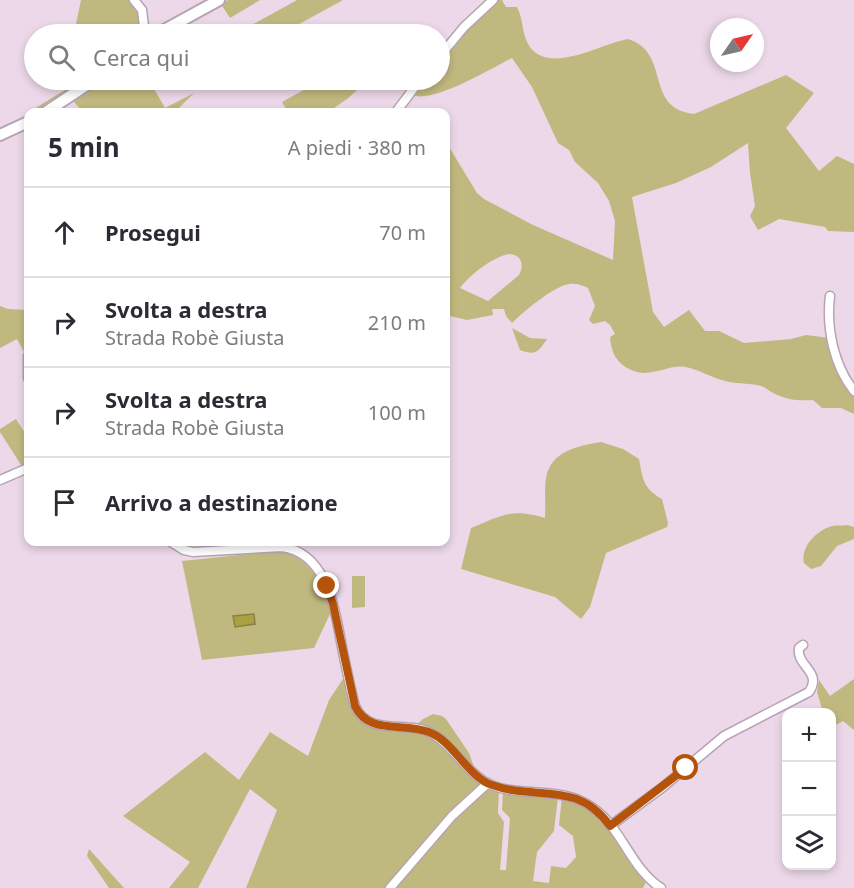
<!DOCTYPE html>
<html lang="it">
<head>
<meta charset="utf-8">
<style>
	body { margin:0; font-family:"Noto Sans",sans-serif; background:#f2f2f3; color:#2b2b33 }
	.controls { position:absolute; right:18px; bottom:18px; display:grid; overflow:hidden; border-radius:12px; box-shadow:0 3px 9px #0003 }
	.controls button { width:54px; height:54px; display:grid; place-items:center; padding:0; border:0; border-bottom:2px solid #e1e1e2; background:#fff; color:#2b2b33; font:30px sans-serif }
	.compass { position:absolute; left:710px; top:18px; width:54px; height:54px; border-radius:50%; background:#fff; box-shadow:0 3px 9px #0003; rotate:56deg }
	.stop { position:absolute; width:18px; height:18px; margin:-14px; border:4px solid #b45309; border-radius:50%; background:#fff }
	.stop.end { background:#b45309; border-color:#fff; box-shadow:0 2px 6px #0008 }
	.list { margin:0; padding:0; list-style:none }
	h2 { display:flex; justify-content:space-between; align-items:center; height:78px; margin:0; padding:0 24px; font-size:26px }
	h2 small { font-size:20px; font-weight:400; color:#7c7c81 }
	.list li { display:grid; grid-template-columns:39px 1fr auto; gap:18px; align-items:center; box-sizing:border-box; height:90px; padding:0 24px; border-top:2px solid #e1e1e2 }
	.list b { display:block; font-size:22px; white-space:nowrap }
	.list p { margin:0; font-size:20px; white-space:nowrap; color:#7c7c81 }
	.list em { font-size:20px; font-style:normal; color:#7c7c81 }
	.icon { flex:none; width:33px; height:33px; fill:none; stroke:currentColor; stroke-width:2; stroke-linecap:round; stroke-linejoin:round }
	.map { position:relative; flex:none; width:854px; height:888px; overflow:hidden }
	.search { position:absolute; background:#fff; box-shadow:0 3px 9px #0003; left:24px; top:24px; width:426px; height:66px; display:flex; align-items:center; gap:15px; box-sizing:border-box; padding:0 21px; border-radius:33px; color:#7c7c81; font-size:22px }
	.panel { position:absolute; background:#fff; box-shadow:0 3px 9px #0003; left:24px; top:108px; width:426px; height:438px; border-radius:12px }
	.map>svg:first-child { display:block }
	.green { fill:#c0b97f; fill-rule:evenodd }
	.water { fill:#aca045; stroke:#8b8043; stroke-width:1.5 }
	.lines { fill:none; stroke-linecap:round; stroke-linejoin:round }
	.minor-casing { stroke:#b6a4b4; stroke-width:11 }
	.tertiary-casing { stroke:#b6a4b4; stroke-width:14 }
	.minor { stroke:#fff; stroke-width:8 }
	.tertiary { stroke:#fff; stroke-width:10 }
	.route { stroke:#b45309; stroke-width:8 }
</style>
</head>
<body>
<div class="map">
<svg width="854" height="888" viewBox="0 0 854 888">
	<rect width="100%" height="100%" fill="#ecd8e9"/>
	<g class="green">
		<polygon points="81,0 132,0 138,6 143,34 74,34"/>
		<polygon points="228,0 260,0 230,18 221,4"/>
		<polygon points="297,0 343,0 281,34 240,34 239,32"/>
		<path d="M498,0H502L506,7H517C524,20 521,34 530,47C550,75 603,43 628,39C672,53 643,108 694,114L786,75L814,93L786,128L819,171L837,156L854,164V232L828,231L825,227L779,219L758,230L750,216L755,206L750,173L748,143L711,167L676,183L632,197L653,312L664,327L689,310L705,331H719L744,343L791,339L806,335L830,338L854,395V414L841,408H822L813,400C798,401 787,400 773,393C769,391 765,387 761,386C751,383 739,384 729,382C714,379 698,369 685,367C668,364 651,379 631,370C616,363 611,352 610,337L615,334L610,325L605,321L593,324L589,320L595,306L588,288C582,285 576,283 569,284C554,286 523,312 512,323L506,316L504,309H492L493,315L467,320L446,315V142L477,193L484,199L533,225L613,260L615,221L609,201L598,183L575,162L569,150L558,143L532,87L512,58C492,68 432,104 413,95L426,80H440V62L468,29ZM508,254C521,254 525,264 519,275L488,301L460,288C471,274 490,259 508,254Z"/>
		<polygon points="81,80 87,80 38,112 29,112"/>
		<polygon points="102,80 149,80 165,108 194,93 175,112 83,112 73,101"/>
		<polygon points="322,80 387,80 363,85 347,99 328,112 288,112 282,102"/>
		<polygon points="0,306 8,309 28,310 28,333 25,354 17,339 0,348"/>
		<path d="M512,328L530,338L547,339C538,352 536,356 520,350Z"/>
		<polygon points="16,419 28,438 28,465 23,468 0,432 0,429"/>
		<path d="M601,442L623,449L639,459C643,480 643,488 662,499L668,523L667,527L606,553L590,607L581,619L555,597L461,569L471,528C502,515 512,508 545,518C546,505 544,491 546,479C550,451 578,446 601,442Z"/>
		<path d="M847,525L854,527V539L837,546L821,566L811,569L804,563C800,547 817,530 832,526C836,525 842,526 847,525Z"/>
		<path d="M276,551C310,554 322,583 331,612L314,648L202,660L182,561Z"/>
		<polygon points="352,576 365,576 365,607 352,608"/>
		<path d="M345,676C347,688 349,702 354,712C367,736 408,727 431,737C443,743 471,774 483,784L387,888H246L277,810L250,789L198,888H169L190,862L123,816L205,752L239,780L270,732L308,756L329,700Z"/>
		<polygon points="854,679 854,730 843,721 832,727 832,712 823,712 817,692 819,680 830,696"/>
		<polygon points="433,714 442,716 446,719 469,753 474,767 439,734 415,726 423,719"/>
		<path d="M488,787L499,790L498,813L504,822L500,870H506L510,818L502,810L503,791L558,797L554,831L537,852L533,881L549,883L551,866L566,868L576,857L573,836L559,825L562,797C602,806 624,849 647,880L643,888H394L452,819Z"/>
		<polygon points="89,849 124,888 109,888 87,856"/>
	</g>
	<polygon class="water" points="254,614 255,624 235,627 233,616"/>
	<g class="lines">
		<g class="minor-casing">
			<g id="minor">
				<polyline points="134,0 142,10 145,34"/>
				<polyline points="440,56 464,27 493,0"/>
				<polyline points="396,112 420,80"/>
				<path d="M830,296C826,328 834,366 854,391"/>
				<polyline points="28,356 28,378"/>
				<polyline points="0,480 28,468"/>
				<path d="M171,542L184,550L193,552L282,547C328,553 335,611 342,647C346,667 350,687 355,706C369,738 408,719 433,734C454,746 469,776 491,785C524,798 562,785 593,808C622,828 631,869 661,888"/>
				<path d="M610,826L663,787L724,736L809,692C823,672 796,666 799,648L803,645"/>
				<polyline points="390,888 452,816 488,783"/>
			</g>
		</g>
		<g class="tertiary-casing">
			<g id="tertiary">
				<polyline points="157,34 219,0"/>
				<polyline points="46,112 94,80"/>
				<polyline points="0,135 28,122"/>
			</g>
		</g>
		<use href="#minor" class="minor"/>
		<use href="#tertiary" class="tertiary"/>
	</g>
	<g class="lines">
		<path class="route" d="M327,586L333,604L355,706C368,735 404,722 429,732C453,741 468,777 492,785C537,801 577,780 610,826L686,768"/>
	</g>
</svg>
<div class="controls">
<button>+</button>
<button>−</button>
<button><svg class="icon" aria-label="layers" viewBox="0 0 24 24"><path d="M12 4l9 5-9 5-9-5zM3 14l9 5 9-5"/></svg></button>
</div>
<svg class="compass" viewBox="-18 -18 36 36"><path d="M0-13l5 13h-10z" fill="#e53935"/><path d="M0 13l5-13h-10z" fill="#7c7c81"/></svg>
<div class="stop" style="left:686px;top:768px"></div>
<div class="stop end" style="left:327px;top:586px"></div>
<div class="search"><svg class="icon" aria-label="search" viewBox="0 0 24 24"><circle cx="10" cy="10" r="6"/><path d="M15 15l6 6"/></svg>Cerca qui</div>
<section class="panel">
<h2>5 min<small>A piedi · 380 m</small></h2>
<ul class="list">
<li><svg class="icon" aria-label="ahead" viewBox="0 0 24 24"><path d="M12 20V5M6 11l6-6 6 6"/></svg><div><b>Prosegui</b></div><em>70 m</em></li>
<li><svg class="icon" aria-label="right" viewBox="0 0 24 24"><path d="M7 20v-9h11M14 6l5 5-5 5"/></svg><div><b>Svolta a destra</b><p>Strada Robè Giusta</p></div><em>210 m</em></li>
<li><svg class="icon" aria-label="right" viewBox="0 0 24 24"><path d="M7 20v-9h11M14 6l5 5-5 5"/></svg><div><b>Svolta a destra</b><p>Strada Robè Giusta</p></div><em>100 m</em></li>
<li><svg class="icon" aria-label="arrive" viewBox="0 0 24 24"><path d="M6 21V4h12l-3 4 3 4H6"/></svg><div><b>Arrivo a destinazione</b></div></li>
</ul>
</section>
</div>
</body>
</html>
